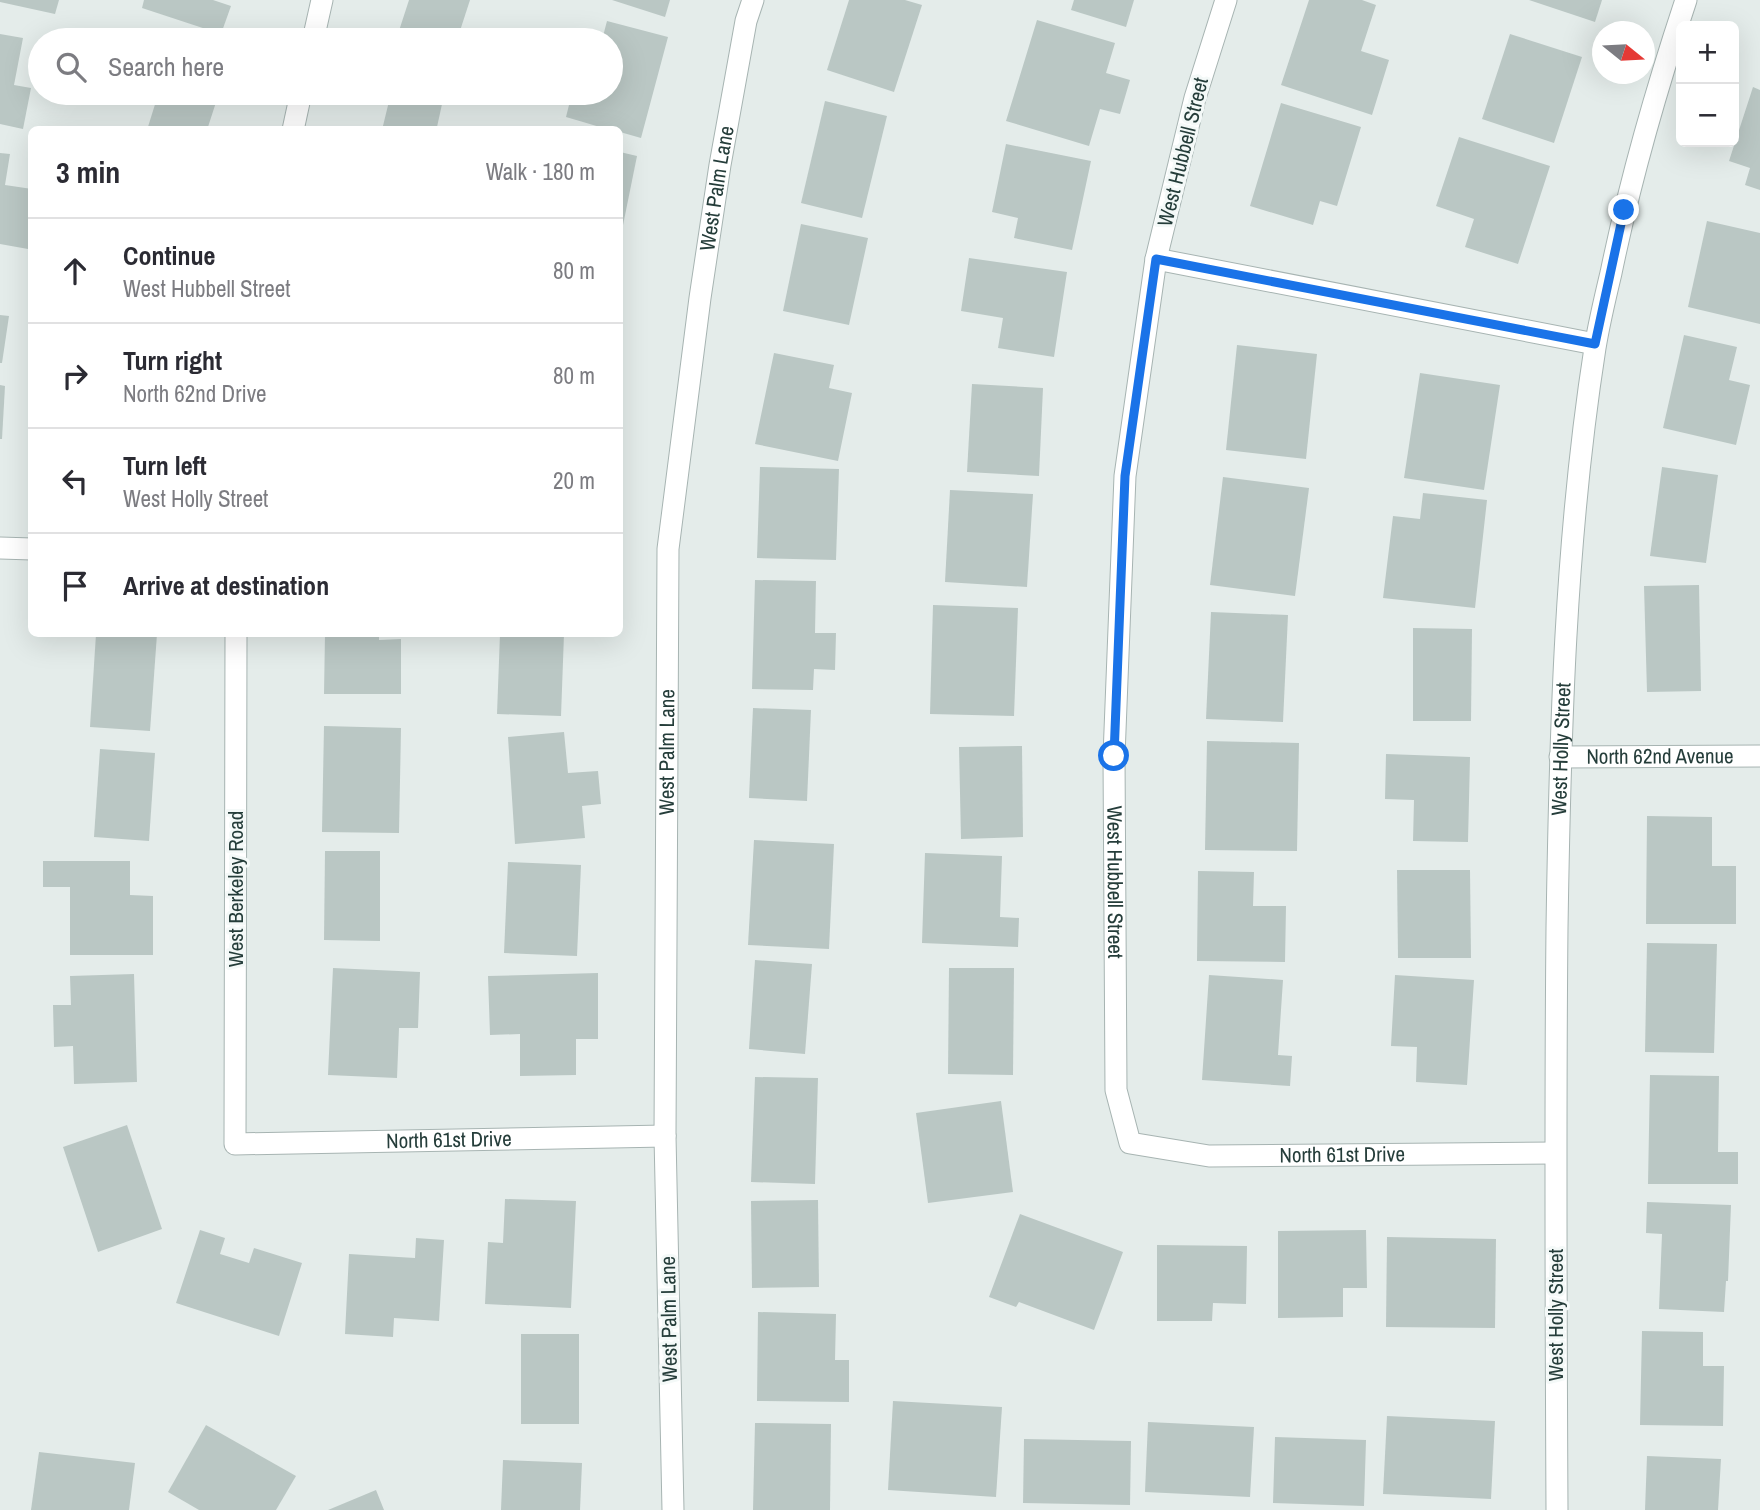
<!DOCTYPE html>
<html lang="en">
<head>
<meta charset="utf-8">
<style>
	body { margin:0; font-family:"Archivo Narrow",sans-serif; background:#f7f7f7; color:#2b2b33 }
	.controls { position:absolute; right:21px; top:21px; display:grid; overflow:hidden; border-radius:10px; box-shadow:0 7px 28px #0002 }
	.controls button { width:63px; height:63px; display:grid; place-items:center; padding:0; border:0; border-bottom:2px solid #e1e1e2; background:#fff; color:#2b2b33; font:35px sans-serif }
	.compass { position:absolute; left:1592px; top:21px; width:63px; height:63px; border-radius:50%; background:#fff; box-shadow:0 7px 28px #0002; rotate:108deg }
	.stop { position:absolute; width:21px; height:21px; margin:-16px; border:5px solid #1a73e8; border-radius:50%; background:#fff }
	.stop.end { background:#1a73e8; border-color:#fff; box-shadow:0 2px 7px #0008 }
	.list { margin:0; padding:0; list-style:none }
	h2 { display:flex; justify-content:space-between; align-items:center; height:91px; margin:0; padding:0 28px; font-size:30px }
	h2 small { font-size:23px; font-weight:400; color:#7c7c81 }
	.list li { display:grid; grid-template-columns:46px 1fr auto; gap:21px; align-items:center; box-sizing:border-box; height:105px; padding:0 28px; border-top:2px solid #e1e1e2 }
	.list b { display:block; font-size:26px; white-space:nowrap }
	.list p { margin:0; font-size:23px; white-space:nowrap; color:#7c7c81 }
	.list em { font-size:23px; font-style:normal; color:#7c7c81 }
	.icon { flex:none; width:38px; height:38px; fill:none; stroke:currentColor; stroke-width:2; stroke-linecap:round; stroke-linejoin:round }
	.map { position:relative; flex:none; width:1760px; height:1510px; overflow:hidden }
	.search { position:absolute; background:#fff; box-shadow:0 7px 28px #0002; left:28px; top:28px; width:595px; height:77px; display:flex; align-items:center; gap:18px; box-sizing:border-box; padding:0 24px; border-radius:38px; color:#7c7c81; font-size:26px }
	.panel { position:absolute; background:#fff; box-shadow:0 7px 28px #0002; left:28px; top:126px; width:595px; height:511px; border-radius:10px }
	.map>svg:first-child { display:block }
	.building { fill:#bac7c4 }
	.lines { fill:none; stroke-linecap:round; stroke-linejoin:round }
	.minor-casing { stroke:#a7b4b2; stroke-width:23 }
	.minor { stroke:#fff; stroke-width:21 }
	.route { stroke:#1a73e8; stroke-width:9 }
	.labels { text-anchor:middle; stroke-width:6; stroke-linejoin:round; paint-order:stroke }
	.street-label { font-size:21px; fill:#253d3a; stroke:#f4f9f8 }
</style>
</head>
<body>
<div class="map">
<svg width="1760" height="1510" viewBox="0 0 1760 1510">
	<rect width="100%" height="100%" fill="#e4ecea"/>
	<g class="building">
		<polygon points="0,0 59,0 55,14 0,2"/>
		<polygon points="144,0 213,0 231,6 221,34 142,8"/>
		<polygon points="409,0 470,0 457,40 396,40"/>
		<polygon points="612,0 670,0 665,17"/>
		<polygon points="849,0 905,0 922,5 894,92 827,70"/>
		<polygon points="1074,0 1134,0 1126,27 1071,10"/>
		<polygon points="1309,0 1362,0 1376,5 1361,51 1389,60 1372,115 1281,85"/>
		<polygon points="1529,0 1602,0 1595,22"/>
		<polygon points="1037,20 1115,43 1106,73 1130,80 1120,114 1100,109 1089,146 1006,121"/>
		<polygon points="607,21 668,37 641,138 620,132 620,130 610,130 566,117 572,93 611,93 611,40 602,40"/>
		<polygon points="0,34 23,38 14,85 31,88 23,129 0,124"/>
		<polygon points="1510,34 1582,57 1554,143 1482,119"/>
		<polygon points="1753,87 1760,90 1760,190 1745,185 1750,168 1729,161"/>
		<polygon points="143,93 219,93 207,130 147,130 157,98"/>
		<polygon points="391,93 434,93 444,95 437,127 444,130 382,130"/>
		<polygon points="825,101 887,116 862,218 801,203"/>
		<polygon points="1281,103 1361,127 1337,206 1320,201 1313,225 1250,206"/>
		<polygon points="1459,137 1550,166 1518,264 1465,247 1474,219 1436,206"/>
		<polygon points="1006,144 1091,161 1072,250 1014,238 1018,218 992,212"/>
		<polygon points="620,152 637,156 621,235 620,235"/>
		<polygon points="0,153 10,154 5,185 32,189 32,228 28,249 0,244"/>
		<polygon points="1707,221 1760,233 1760,324 1688,307"/>
		<polygon points="801,224 868,238 849,325 783,311"/>
		<polygon points="969,258 1067,272 1054,357 998,348 1003,318 961,311"/>
		<polygon points="0,315 9,316 2,363 0,363"/>
		<polygon points="1684,335 1737,347 1729,380 1750,385 1736,445 1663,428"/>
		<polygon points="1237,345 1317,354 1306,459 1226,450"/>
		<polygon points="774,353 834,365 829,388 852,393 838,461 755,444"/>
		<polygon points="1420,373 1500,385 1484,490 1404,478"/>
		<polygon points="972,384 1043,388 1039,476 967,472"/>
		<polygon points="0,385 5,386 2,439 0,439"/>
		<polygon points="760,467 839,469 836,560 757,558"/>
		<polygon points="1662,467 1718,475 1706,563 1650,556"/>
		<polygon points="1223,477 1309,488 1295,596 1210,585"/>
		<polygon points="950,490 1033,494 1027,587 945,582"/>
		<polygon points="1423,493 1487,500 1475,608 1383,598 1393,516 1420,519"/>
		<polygon points="755,580 816,581 815,633 836,633 835,670 814,669 813,690 752,689"/>
		<polygon points="1699,585 1701,691 1647,692 1644,586"/>
		<polygon points="933,605 1018,608 1014,716 930,714"/>
		<polygon points="1211,612 1288,615 1283,722 1206,719"/>
		<polygon points="1413,628 1472,629 1471,721 1413,721"/>
		<polygon points="96,634 157,634 150,731 90,727"/>
		<polygon points="325,634 379,634 379,640 401,639 401,694 324,694"/>
		<polygon points="500,634 564,634 561,716 497,714"/>
		<polygon points="753,708 811,710 807,801 749,798"/>
		<polygon points="324,726 401,728 399,833 322,832"/>
		<polygon points="564,732 568,773 598,771 601,804 582,806 585,838 515,844 508,737"/>
		<polygon points="1207,741 1299,743 1297,851 1205,850"/>
		<polygon points="1022,746 1023,837 961,839 959,747"/>
		<polygon points="100,749 155,753 149,841 94,837"/>
		<polygon points="1386,754 1470,757 1468,842 1413,841 1414,800 1385,799"/>
		<polygon points="1647,816 1712,817 1712,866 1736,866 1736,924 1646,924"/>
		<polygon points="754,840 834,844 829,949 748,945"/>
		<polygon points="325,851 380,851 380,941 324,940"/>
		<polygon points="925,853 1002,856 1000,917 1019,918 1018,947 922,943"/>
		<polygon points="43,861 130,861 130,895 153,896 153,955 70,955 70,887 43,887"/>
		<polygon points="508,862 581,865 577,956 504,953"/>
		<polygon points="1397,870 1470,870 1471,958 1398,958"/>
		<polygon points="1198,871 1254,872 1253,906 1286,906 1285,962 1197,961"/>
		<polygon points="1647,943 1717,944 1714,1053 1645,1052"/>
		<polygon points="755,960 812,964 805,1054 749,1049"/>
		<polygon points="333,968 420,972 418,1028 399,1028 397,1078 328,1075"/>
		<polygon points="949,968 1014,968 1013,1075 948,1074"/>
		<polygon points="598,973 598,1039 576,1039 576,1075 520,1076 520,1034 490,1035 488,976"/>
		<polygon points="134,974 137,1082 74,1084 73,1046 54,1047 53,1005 71,1005 70,976"/>
		<polygon points="1209,975 1283,980 1278,1055 1292,1056 1290,1086 1202,1080"/>
		<polygon points="1395,975 1474,980 1467,1085 1416,1082 1417,1047 1391,1046"/>
		<polygon points="1650,1075 1719,1076 1718,1152 1738,1152 1738,1184 1648,1184"/>
		<polygon points="755,1077 818,1078 815,1184 751,1182"/>
		<polygon points="1001,1101 1013,1192 928,1203 916,1113"/>
		<polygon points="127,1125 162,1229 98,1252 63,1147"/>
		<polygon points="505,1199 576,1201 571,1308 485,1304 488,1242 503,1243"/>
		<polygon points="818,1200 819,1287 752,1288 751,1201"/>
		<polygon points="1647,1202 1731,1205 1728,1281 1726,1281 1724,1312 1659,1309 1662,1234 1646,1233"/>
		<polygon points="1020,1214 1123,1252 1094,1330 1019,1302 1016,1307 989,1297"/>
		<polygon points="200,1230 225,1238 220,1254 249,1263 254,1248 302,1263 279,1336 176,1303"/>
		<polygon points="1366,1230 1367,1288 1343,1288 1343,1317 1278,1318 1278,1231"/>
		<polygon points="1387,1237 1496,1239 1495,1328 1386,1327"/>
		<polygon points="416,1238 444,1240 439,1321 394,1318 393,1337 345,1334 349,1254 415,1258"/>
		<polygon points="1157,1245 1247,1246 1246,1304 1213,1303 1212,1321 1157,1321"/>
		<polygon points="758,1312 836,1314 835,1360 849,1360 849,1402 757,1401"/>
		<polygon points="1642,1331 1703,1332 1703,1366 1724,1366 1723,1426 1640,1425"/>
		<rect x="521" y="1334" width="58" height="90"/>
		<polygon points="893,1401 1002,1407 996,1497 888,1490"/>
		<polygon points="1387,1416 1495,1421 1491,1499 1383,1494"/>
		<polygon points="1148,1422 1254,1427 1250,1497 1145,1492"/>
		<polygon points="755,1423 831,1424 830,1510 753,1510"/>
		<polygon points="206,1425 296,1476 276,1510 199,1510 168,1492"/>
		<polygon points="1275,1437 1366,1440 1364,1506 1273,1503"/>
		<polygon points="1024,1439 1131,1441 1130,1505 1023,1503"/>
		<polygon points="39,1452 135,1463 129,1510 31,1510"/>
		<polygon points="1647,1456 1721,1459 1718,1510 1645,1510"/>
		<polygon points="503,1460 582,1463 580,1510 501,1510"/>
		<polygon points="376,1490 384,1510 328,1510"/>
	</g>
	<g class="lines">
		<g class="minor-casing">
			<g id="minor">
				<path id="s1" d="M1226,0L1195,98L1156,259L1125,476L1114,756L1116,1090L1130,1143L1209,1156L1555,1153"/>
				<polyline points="313,40 322,0"/>
				<polyline points="293,130 301,93"/>
				<polyline points="1156,259 1595,344"/>
				<polyline points="0,548 32,549"/>
				<path id="s2" d="M236,634L235,1144L665,1136"/>
				<path id="s3" d="M1560,757L1760,756"/>
				<path id="s4" d="M673,1510L665,1136L668,549L700,298L720,165L746,21L753,0"/>
				<path id="s5" d="M1557,1510C1556,1316 1555,1122 1557,928C1560,734 1565,540 1595,348C1599,323 1605,298 1611,273C1630,181 1656,90 1686,0"/>
			</g>
		</g>
		<use href="#minor" class="minor"/>
	</g>
	<g class="lines">
		<polyline class="route" points="1114,756 1125,476 1156,259 1595,344 1624,210"/>
	</g>
	<g class="labels">
		<g class="street-label">
			<text transform="translate(1183 152) rotate(-76)" y="7">West Hubbell Street</text>
			<text dy="7" stroke="none"><textPath href="#s4" startOffset="1325">West Palm Lane</textPath></text>
			<text dy="7" stroke="none"><textPath href="#s5" startOffset="761">West Holly Street</textPath></text>
			<text dy="7" stroke="none"><textPath href="#s4" startOffset="758">West Palm Lane</textPath></text>
			<text dy="7" stroke="none"><textPath href="#s3" startOffset="100">North 62nd Avenue</textPath></text>
			<text dy="7" stroke="none"><textPath href="#s1" startOffset="894">West Hubbell Street</textPath></text>
			<text transform="translate(236 889) rotate(-90)" y="7">West Berkeley Road</text>
			<text dy="7" stroke="none"><textPath href="#s2" startOffset="724">North 61st Drive</textPath></text>
			<text dy="7" stroke="none"><textPath href="#s1" startOffset="1370">North 61st Drive</textPath></text>
			<text transform="translate(1556 1315) rotate(-90)" y="7">West Holly Street</text>
			<text transform="translate(669 1319) rotate(-91)" y="7">West Palm Lane</text>
		</g>
	</g>
</svg>
<div class="controls">
<button>+</button>
<button>−</button>
</div>
<svg class="compass" viewBox="-18 -18 36 36"><path d="M0-13l5 13h-10z" fill="#e53935"/><path d="M0 13l5-13h-10z" fill="#7c7c81"/></svg>
<div class="stop" style="left:1114px;top:756px"></div>
<div class="stop end" style="left:1624px;top:210px"></div>
<div class="search"><svg class="icon" aria-label="search" viewBox="0 0 24 24"><circle cx="10" cy="10" r="6"/><path d="M15 15l6 6"/></svg>Search here</div>
<section class="panel">
<h2>3 min<small>Walk · 180 m</small></h2>
<ul class="list">
<li><svg class="icon" aria-label="ahead" viewBox="0 0 24 24"><path d="M12 20V5M6 11l6-6 6 6"/></svg><div><b>Continue</b><p>West Hubbell Street</p></div><em>80 m</em></li>
<li><svg class="icon" aria-label="right" viewBox="0 0 24 24"><path d="M7 20v-9h11M14 6l5 5-5 5"/></svg><div><b>Turn right</b><p>North 62nd Drive</p></div><em>80 m</em></li>
<li><svg class="icon" aria-label="left" viewBox="0 0 24 24"><path d="M17 20v-9H6M10 6l-5 5 5 5"/></svg><div><b>Turn left</b><p>West Holly Street</p></div><em>20 m</em></li>
<li><svg class="icon" aria-label="arrive" viewBox="0 0 24 24"><path d="M6 21V4h12l-3 4 3 4H6"/></svg><div><b>Arrive at destination</b></div></li>
</ul>
</section>
</div>
</body>
</html>
